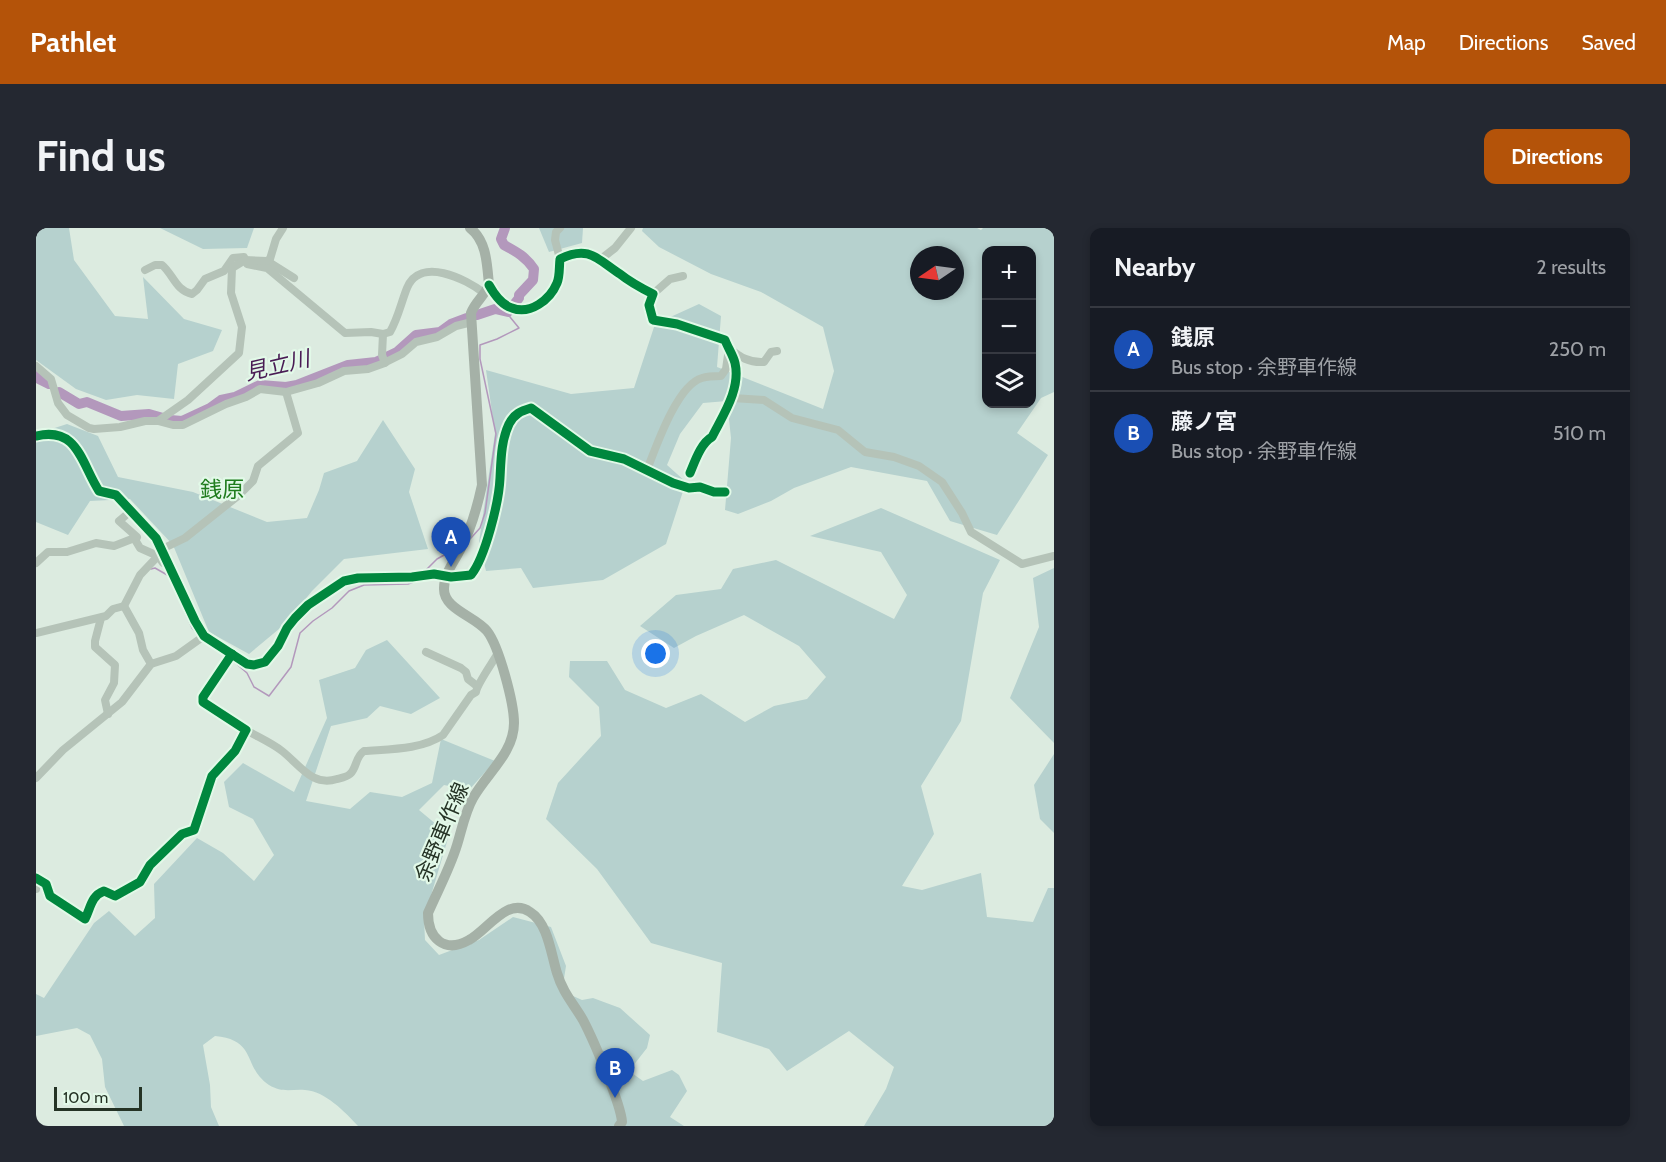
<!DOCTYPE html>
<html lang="en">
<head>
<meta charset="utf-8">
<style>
	body { margin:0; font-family:Cabin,"Noto Sans JP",sans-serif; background:#242831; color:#f1f3f6 }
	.controls { position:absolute; right:18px; top:18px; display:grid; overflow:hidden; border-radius:12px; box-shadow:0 3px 9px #0003 }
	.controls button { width:54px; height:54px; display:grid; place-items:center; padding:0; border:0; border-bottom:2px solid #363941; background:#171b24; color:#f1f3f6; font:30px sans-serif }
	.compass { position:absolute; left:874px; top:18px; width:54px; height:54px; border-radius:50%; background:#171b24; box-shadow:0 3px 9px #0003; rotate:257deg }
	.scale { position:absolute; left:18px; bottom:15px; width:88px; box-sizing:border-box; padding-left:6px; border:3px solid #253325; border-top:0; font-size:16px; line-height:21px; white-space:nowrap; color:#253325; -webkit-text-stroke:4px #e2f9e8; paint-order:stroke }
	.you { position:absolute; left:620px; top:426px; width:21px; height:21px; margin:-15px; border:4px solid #fff; border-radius:50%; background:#1a73e8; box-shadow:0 0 0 9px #1a73e833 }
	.badge { display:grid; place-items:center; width:39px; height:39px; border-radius:50%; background:#b45309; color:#fff; font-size:20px; font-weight:700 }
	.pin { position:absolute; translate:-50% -50px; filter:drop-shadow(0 2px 3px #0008) }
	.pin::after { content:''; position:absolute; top:32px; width:21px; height:18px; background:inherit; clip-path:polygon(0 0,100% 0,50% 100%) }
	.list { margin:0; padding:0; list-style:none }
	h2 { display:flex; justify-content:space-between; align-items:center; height:78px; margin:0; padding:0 24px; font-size:26px }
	h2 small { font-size:20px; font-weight:400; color:#9ea1a6 }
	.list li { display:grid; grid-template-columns:39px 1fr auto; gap:18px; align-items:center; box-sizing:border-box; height:84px; padding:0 24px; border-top:2px solid #363941 }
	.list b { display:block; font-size:22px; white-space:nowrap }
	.list p { margin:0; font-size:20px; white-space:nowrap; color:#9ea1a6 }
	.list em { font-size:20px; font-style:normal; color:#9ea1a6 }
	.icon { flex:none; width:33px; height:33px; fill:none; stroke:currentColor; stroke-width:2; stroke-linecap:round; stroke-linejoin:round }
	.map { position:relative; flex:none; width:1018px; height:898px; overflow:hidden; border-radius:12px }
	header { display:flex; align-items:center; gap:36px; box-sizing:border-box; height:84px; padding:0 30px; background:#b45309; color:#fff }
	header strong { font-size:28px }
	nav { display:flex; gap:33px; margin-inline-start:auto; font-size:21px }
	.intro { display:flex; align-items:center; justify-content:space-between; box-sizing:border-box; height:144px; padding:0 36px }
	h1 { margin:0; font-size:42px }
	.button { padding:15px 27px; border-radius:12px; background:#b45309; color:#fff; font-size:21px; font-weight:700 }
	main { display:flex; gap:36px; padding:0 36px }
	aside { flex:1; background:#171b24; border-radius:12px; box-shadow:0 3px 9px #0003 }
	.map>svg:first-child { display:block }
	.green { fill:#b6d1ce; fill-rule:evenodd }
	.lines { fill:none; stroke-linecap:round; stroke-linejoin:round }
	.stream { stroke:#b398bc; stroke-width:1.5 }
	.river { stroke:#b398bc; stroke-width:10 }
	.minor { stroke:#b5c3b8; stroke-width:8 }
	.major { stroke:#a5b1a7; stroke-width:10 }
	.cycleway-casing { stroke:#e2f9e8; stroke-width:13 }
	.cycleway { stroke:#00873e; stroke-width:9 }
	.labels { text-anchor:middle; stroke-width:4.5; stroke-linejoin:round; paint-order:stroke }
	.street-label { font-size:21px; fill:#253325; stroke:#e2f9e8 }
	.water-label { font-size:22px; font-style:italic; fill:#491b54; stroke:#e2f9e8 }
	.neighbourhood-label { font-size:22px; fill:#1f7c1d; stroke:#e2f9e8 }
</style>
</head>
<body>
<header>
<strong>Pathlet</strong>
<nav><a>Map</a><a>Directions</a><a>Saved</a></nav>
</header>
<div class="intro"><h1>Find us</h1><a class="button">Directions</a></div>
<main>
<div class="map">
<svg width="1018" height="898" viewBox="0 0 1018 898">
	<rect width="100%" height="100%" fill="#dcebe0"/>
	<g class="green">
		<polygon points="0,0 33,0 38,32 79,88 112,91 107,49 148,91 186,102 177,123 142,136 138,171 101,167 70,172 40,161 0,132"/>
		<polygon points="124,0 218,0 211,20 167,21"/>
		<polygon points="503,0 547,0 546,15 513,24"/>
		<path d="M607,0H941L945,2L947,0H1018V164L1005,170L981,205L1012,227L961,307L914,293L891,253L815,239L758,260L735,273L702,286L689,282L695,210L691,173L667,175L644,206L631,237L650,254L630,316L567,352L497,360L485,340L450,343L443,314L459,205L450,142L535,166L598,160L619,96L663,76L685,88L681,139L787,181L798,143L787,99L725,64L675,46L623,19L606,3ZM951,22H996V176H951ZM883,27H919V63H883Z"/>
		<polygon points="347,192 379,241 373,264 392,321 308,331 276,363 249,396 213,426 173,404 137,317 94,271 54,273 32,307 0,294 0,206 31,196 62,208 82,249 157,264 231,294 271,290 283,262 288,245 321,233"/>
		<polygon points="845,280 964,332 947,365 925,493 885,558 898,606 866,658 886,662 945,645 951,689 997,694 1012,660 1018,660 1018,898 828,898 850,861 858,839 813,803 751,843 733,821 681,804 686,735 615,715 561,641 510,591 522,555 565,508 563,479 533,449 534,433 571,433 589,462 630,480 665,466 709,494 738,478 771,471 790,449 763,418 708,387 660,408 638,420 604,398 640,367 685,361 697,341 740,332 858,391 871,367 845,324 774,308"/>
		<polygon points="1018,340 1018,515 974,470 1003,399 997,350"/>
		<path d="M351,412L404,470L375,486L344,478L331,490L295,498L270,573L314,581L334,564L366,569L396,555L405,511L459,533L433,562L408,557L383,582L413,607L388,691L389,712L403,727L443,712L477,689L515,699L530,738L526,763L546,772L557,770L584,780L614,807L611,820L593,843L607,853L636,842L643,847L651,863L634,889L648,898H322C309,884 289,863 269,862C255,861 246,865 233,857C206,839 222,812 179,808L167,817L174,857L175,879L183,898H88L69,859L66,831L54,807L41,800L0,808V766L8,770L58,695L73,683L99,708L119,690L118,656L161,610L187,625L218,653L238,627L217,591L193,579L188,554L207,535L258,564L291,490L283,452L319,440L330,422Z"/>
		<polygon points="1018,526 1018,605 1004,591 998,557"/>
	</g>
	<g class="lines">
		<g class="stream">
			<polyline points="435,310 444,300 449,285 460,206 444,131 444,117 461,111 483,100 474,89 472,84"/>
			<polyline points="115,341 119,340 133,348 156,400 163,408"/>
			<polyline points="387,345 401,331 419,321"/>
			<polyline points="167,412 190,428"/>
			<polyline points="196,432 211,445 218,459 233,468 255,439 264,405 277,393 296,380 313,363 328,357 372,356 381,353"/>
		</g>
		<g class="river">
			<path d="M441,87L459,81L472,84L483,70V67L497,52L498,41C490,29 481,24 468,17L465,11L469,0"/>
			<polyline points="0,143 3,151 13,156"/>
			<polyline points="23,164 43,176 51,174 85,188 113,186 134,192 146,193 174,180 185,172 199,169 224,157 250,159 261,157 312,137 340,134 361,124 380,107 404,104 415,96 431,90"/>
		</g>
		<g class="minor">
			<polyline points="524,31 519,12 520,4 524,0"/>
			<polyline points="565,31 579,20 595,0"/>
			<polyline points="231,33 258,50"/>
			<path d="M109,42L119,37H126C137,46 140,63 156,66L161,62L169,51L188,43L197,30L208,29L211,36L231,40L309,105L335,104L347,106L354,104C362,90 365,75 371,60C384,28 430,51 448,65"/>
			<path d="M453,57C458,66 466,77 476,80C494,87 514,72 521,55C524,48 523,39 524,31C553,17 561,31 584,46C594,54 605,60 617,66L613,77L617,92L641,96L689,112C692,120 697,127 699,135C705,161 687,187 676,209C665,215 659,233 654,245"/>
			<polyline points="617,66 634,51 647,48"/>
			<polyline points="347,106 346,127 349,135"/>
			<polyline points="0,138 15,151 22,175 31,187 53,200 58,201 84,199 109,193 122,193 152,172 203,125 206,99 195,65 196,40 209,32 231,33 234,31 240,11 247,0"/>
			<polyline points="696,170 728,172 756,190 802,202 829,224 858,229 883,238 906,254 926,285 935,304 986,336 1018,328"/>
			<polyline points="122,193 137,197 147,197 190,176 210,169 224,161 250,164 282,155 308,143 332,141 346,136 366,126 380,114 401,109 420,98 436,94"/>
			<path d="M0,208C42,198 45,235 63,263L80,267L120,310L159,393L168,408L211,436L218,437L229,434L242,418L251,400L259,390L272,377L308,353L322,350L376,349L398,346L415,349L435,347C449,330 463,274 464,250C465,232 465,213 473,196C478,186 485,183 495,180L554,223L588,231L637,255L653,260L664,259L678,264H689"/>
			<path d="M611,242C620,219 641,157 666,150C672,148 679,148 685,148L690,141L693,120C704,129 713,135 728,134L735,124L741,123"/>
			<polyline points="98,310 104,320 122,328"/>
			<polyline points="126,321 149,310 203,267 217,253 222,238 262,205 250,164"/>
			<polyline points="0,335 12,324 31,324 60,315 78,318 101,309 83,293 95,283"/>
			<polyline points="88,378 103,405 107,422 115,436"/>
			<polyline points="65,390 59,413 59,419 79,437 78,455 69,472 72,486"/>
			<polyline points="0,405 70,388 77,381 88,378 104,347 122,328 127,335 129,335"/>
			<polyline points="390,424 425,440 430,444 432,451 441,458"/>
			<path d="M210,502C222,509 236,515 246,523C264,537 276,559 301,551C305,550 311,549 314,546C321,540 319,529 328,523C353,521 385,522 407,507L435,467L440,464C441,456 457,434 462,425"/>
			<polyline points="0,550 27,522 86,474 115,436 140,428 168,408"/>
			<path d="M0,650L10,656L14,668L49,691C55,679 55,668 68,663L79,668L104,654L114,637L146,606L158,602L176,548L199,523L210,502L167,474V469L196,426"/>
			<polyline points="0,660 0,661"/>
		</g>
		<path class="major" d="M434,0C451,13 451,37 453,57C449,67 439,74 435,85L446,257C441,280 435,302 424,322C418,334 408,346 408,360C407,381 439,388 451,403C463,418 478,475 478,495C478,525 451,545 437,570C429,584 426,601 421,617C414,640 402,662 392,685C392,710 408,726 433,712C451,703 471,668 494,684C512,695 515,726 521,745C527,765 537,775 547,792C557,811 585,876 586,894L583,898"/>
		<g class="cycleway-casing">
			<g id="cycleway">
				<path d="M453,57C458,66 466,77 476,80C494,87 514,72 521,55C524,48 523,39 524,31C553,17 561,31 584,46C594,54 605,60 617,66L613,77L617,92L641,96L689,112C692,120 697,127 699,135C705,161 687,187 676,209C665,215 659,233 654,245"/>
				<path d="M0,208C42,198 45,235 63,263L80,267L120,310L159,393L168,408L211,436L218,437L229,434L242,418L251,400L259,390L272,377L308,353L322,350L376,349L398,346L415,349L435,347C449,330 463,274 464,250C465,232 465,213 473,196C478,186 485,183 495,180L554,223L588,231L637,255L653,260L664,259L678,264H689"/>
				<path d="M0,650L10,656L14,668L49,691C55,679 55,668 68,663L79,668L104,654L114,637L146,606L158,602L176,548L199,523L210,502L167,474V469L196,426"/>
			</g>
		</g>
		<use href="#cycleway" class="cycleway"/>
	</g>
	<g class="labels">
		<g class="street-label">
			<text transform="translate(406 604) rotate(-67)" y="7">余野車作線</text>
		</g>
		<g class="water-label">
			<text transform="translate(241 137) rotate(-13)" y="8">見立川</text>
		</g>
		<g class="neighbourhood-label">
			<text x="186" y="269">銭原</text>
		</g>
	</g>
</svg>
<div class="controls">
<button>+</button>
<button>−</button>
<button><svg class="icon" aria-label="layers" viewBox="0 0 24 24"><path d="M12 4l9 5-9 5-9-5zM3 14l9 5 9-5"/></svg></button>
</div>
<svg class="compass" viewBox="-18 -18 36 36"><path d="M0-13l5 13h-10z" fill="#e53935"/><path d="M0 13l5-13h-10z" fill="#9ea1a6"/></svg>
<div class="scale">100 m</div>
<div class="you"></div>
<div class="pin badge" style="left:415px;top:339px;background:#1a4fb4">A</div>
<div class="pin badge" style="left:579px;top:870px;background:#1a4fb4">B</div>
</div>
<aside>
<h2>Nearby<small>2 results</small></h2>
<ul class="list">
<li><span class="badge" style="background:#1a4fb4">A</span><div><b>銭原</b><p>Bus stop · 余野車作線</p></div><em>250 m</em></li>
<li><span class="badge" style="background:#1a4fb4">B</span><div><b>藤ノ宮</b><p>Bus stop · 余野車作線</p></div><em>510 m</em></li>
</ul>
</aside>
</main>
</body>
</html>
